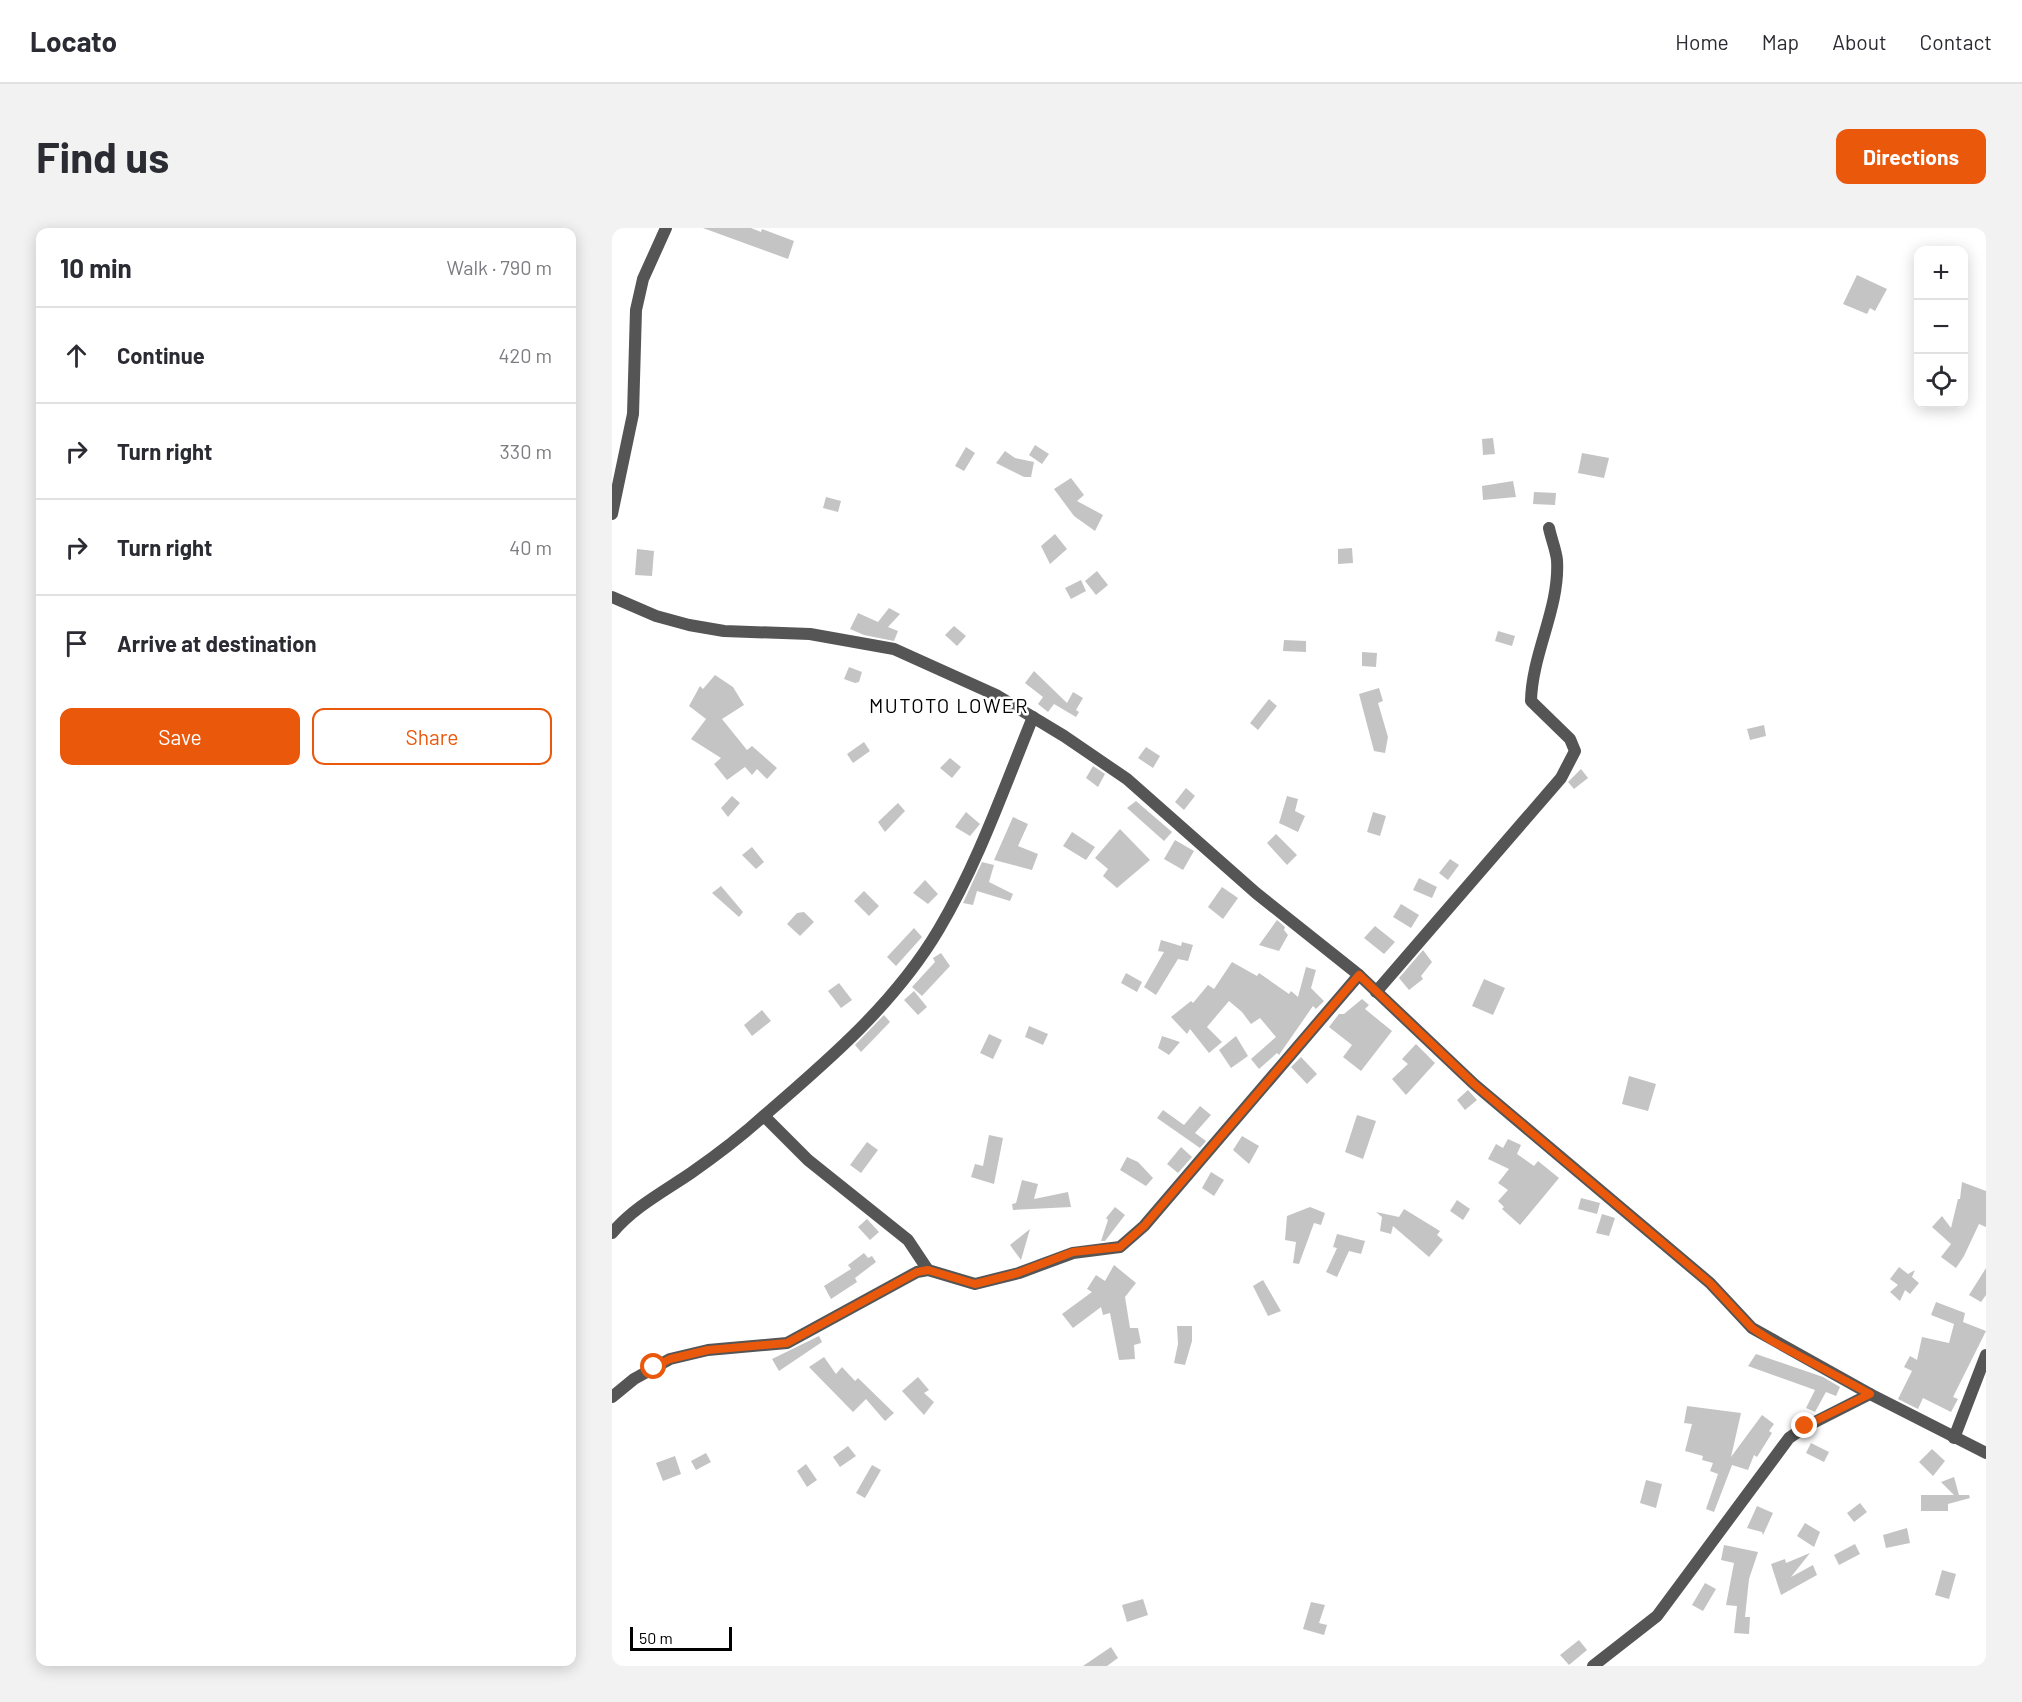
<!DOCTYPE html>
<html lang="en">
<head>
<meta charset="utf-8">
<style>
	body { margin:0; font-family:Barlow,sans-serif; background:#f2f2f3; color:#2b2b33 }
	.controls { position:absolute; right:18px; top:18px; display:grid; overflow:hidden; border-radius:12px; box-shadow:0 3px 15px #0003 }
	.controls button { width:54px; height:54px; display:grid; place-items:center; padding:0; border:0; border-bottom:2px solid #e1e1e2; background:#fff; color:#2b2b33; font:30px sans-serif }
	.scale { position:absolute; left:18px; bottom:15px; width:102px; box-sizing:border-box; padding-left:6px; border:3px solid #000; border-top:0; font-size:16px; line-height:21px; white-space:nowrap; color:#000; -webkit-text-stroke:4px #fff; paint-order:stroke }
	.stop { position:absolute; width:18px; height:18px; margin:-14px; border:4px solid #ea580c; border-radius:50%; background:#fff }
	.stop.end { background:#ea580c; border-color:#fff; box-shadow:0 2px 6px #0008 }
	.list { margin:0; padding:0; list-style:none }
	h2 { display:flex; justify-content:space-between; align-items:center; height:78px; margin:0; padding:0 24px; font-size:26px }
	h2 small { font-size:20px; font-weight:400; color:#7c7c81 }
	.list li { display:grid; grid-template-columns:39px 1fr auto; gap:18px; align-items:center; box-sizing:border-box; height:96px; padding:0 24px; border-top:2px solid #e1e1e2 }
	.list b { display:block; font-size:22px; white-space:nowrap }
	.list em { font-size:20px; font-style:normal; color:#7c7c81 }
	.actions { display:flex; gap:12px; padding:18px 24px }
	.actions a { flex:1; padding:14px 0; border:2px solid #ea580c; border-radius:12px; text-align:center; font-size:21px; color:#ea580c }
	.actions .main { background:#ea580c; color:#fff }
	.icon { flex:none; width:33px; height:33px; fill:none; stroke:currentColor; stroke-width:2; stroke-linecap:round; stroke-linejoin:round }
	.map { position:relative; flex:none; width:1374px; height:1438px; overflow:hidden; border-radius:12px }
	header { display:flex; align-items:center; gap:36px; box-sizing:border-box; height:84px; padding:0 30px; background:#fff; border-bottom:2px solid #e1e1e2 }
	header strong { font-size:28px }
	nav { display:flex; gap:33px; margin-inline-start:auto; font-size:21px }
	.intro { display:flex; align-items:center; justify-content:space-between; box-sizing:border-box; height:144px; padding:0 36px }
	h1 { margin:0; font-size:42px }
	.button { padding:15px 27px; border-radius:12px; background:#ea580c; color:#fff; font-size:21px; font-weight:700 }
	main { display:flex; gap:36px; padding:0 36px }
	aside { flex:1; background:#fff; border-radius:12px; box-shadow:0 3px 15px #0003 }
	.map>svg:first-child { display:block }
	.building { fill:#c4c4c4 }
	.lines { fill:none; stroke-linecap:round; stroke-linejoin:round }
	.minor { stroke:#555; stroke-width:12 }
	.tertiary { stroke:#555; stroke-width:12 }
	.route { stroke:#ea580c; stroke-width:8 }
	.labels { text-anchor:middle; stroke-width:5; stroke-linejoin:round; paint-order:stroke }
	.quarter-label { font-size:20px; letter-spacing:1.5px; fill:#000; stroke:#fff }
</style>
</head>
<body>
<header>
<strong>Locato</strong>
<nav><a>Home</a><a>Map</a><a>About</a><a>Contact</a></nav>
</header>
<div class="intro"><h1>Find us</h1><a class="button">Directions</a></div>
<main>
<aside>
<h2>10 min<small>Walk · 790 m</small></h2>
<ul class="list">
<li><svg class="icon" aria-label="ahead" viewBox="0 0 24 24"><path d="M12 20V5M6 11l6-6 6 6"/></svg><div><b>Continue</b></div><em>420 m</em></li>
<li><svg class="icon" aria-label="right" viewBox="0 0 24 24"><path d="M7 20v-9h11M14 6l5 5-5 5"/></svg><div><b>Turn right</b></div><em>330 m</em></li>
<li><svg class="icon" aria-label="right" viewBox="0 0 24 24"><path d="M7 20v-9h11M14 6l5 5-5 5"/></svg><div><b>Turn right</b></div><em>40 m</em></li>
<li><svg class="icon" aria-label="arrive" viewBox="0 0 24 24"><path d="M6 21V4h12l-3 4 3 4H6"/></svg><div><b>Arrive at destination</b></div></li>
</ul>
<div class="actions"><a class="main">Save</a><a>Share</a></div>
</aside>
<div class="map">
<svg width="1374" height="1438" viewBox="0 0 1374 1438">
	<rect width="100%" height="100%" fill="#fff"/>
	<g class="building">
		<polygon points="91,0 139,0 149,4 150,1 182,13 176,31"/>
		<polygon points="1245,47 1275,61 1263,83 1258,80 1255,86 1231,76"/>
		<polygon points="881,210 883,226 871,227 870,211"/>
		<polygon points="423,217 437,226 430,236 417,227"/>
		<polygon points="354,219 363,225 352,243 343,238"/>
		<polygon points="393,223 403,230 422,234 419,249 412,249 384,235"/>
		<polygon points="970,225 997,230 992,250 966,245"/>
		<polygon points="459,250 472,267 465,273 491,287 483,303 462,288 442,261"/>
		<polygon points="901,253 904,269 871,272 870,258"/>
		<polygon points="922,264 944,265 943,277 921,276"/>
		<polygon points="214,269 229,273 226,284 211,280"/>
		<polygon points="443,306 455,321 438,336 429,318"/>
		<polygon points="740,320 741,335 726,336 726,321"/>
		<polygon points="25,321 42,323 40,348 23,347"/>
		<polygon points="485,343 496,357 484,367 473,353"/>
		<polygon points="469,352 474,363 459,371 453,360"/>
		<polygon points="277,380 288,386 276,399 286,403 282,413 252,407 238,401 246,385 266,394"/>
		<polygon points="342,398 354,408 345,418 333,407"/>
		<polygon points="886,403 903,408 900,418 883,413"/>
		<polygon points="672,412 694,413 694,424 671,423"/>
		<polygon points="750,424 765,425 764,439 750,438"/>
		<polygon points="237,439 250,444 247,454 243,455 232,451"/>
		<polygon points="422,443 455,475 461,464 471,470 464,482 467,484 464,489 442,476 436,484 426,476 431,469 413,455"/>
		<polygon points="103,447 121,459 132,477 110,491 135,522 140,518 165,540 155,551 145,541 140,547 133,539 115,552 102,536 109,530 79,511 94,491 77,478 88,458 91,461"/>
		<polygon points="767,460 771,473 766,475 776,509 773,525 762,523 747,466"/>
		<polygon points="657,471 665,478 646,502 638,495"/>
		<polygon points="1152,497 1154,508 1138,512 1135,501"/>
		<polygon points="252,514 258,523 241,535 235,526"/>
		<polygon points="534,519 548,528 541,540 526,530"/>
		<polygon points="338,530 349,539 340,550 328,540"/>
		<polygon points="481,538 493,546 486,559 474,550"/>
		<polygon points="969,541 976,550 962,561 956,554"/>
		<polygon points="574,560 583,568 572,582 563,574"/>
		<polygon points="120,568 128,575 116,589 109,580"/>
		<polygon points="675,568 686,571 683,583 693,588 686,604 667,595"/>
		<polygon points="524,573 560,604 552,613 515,580"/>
		<polygon points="286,575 293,583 273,604 266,594"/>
		<polygon points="354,584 368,596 358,608 343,599"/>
		<polygon points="761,584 774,588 768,608 755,604"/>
		<polygon points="401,589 416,596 406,618 426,626 420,642 382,632"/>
		<polygon points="508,601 538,632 505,660 491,648 496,641 483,630"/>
		<polygon points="460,604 483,619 474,632 451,618"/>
		<polygon points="664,606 685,627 675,637 655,615"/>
		<polygon points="563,612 582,623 571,642 552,631"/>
		<polygon points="140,619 152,634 144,641 130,627"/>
		<polygon points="838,631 847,637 836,652 827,645"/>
		<polygon points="370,634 382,637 377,654 401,666 398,673 365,663 361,677 351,675"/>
		<polygon points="807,650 825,659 820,670 801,662"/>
		<polygon points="313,652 326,666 316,676 301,665"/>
		<polygon points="109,658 131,684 127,689 100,665"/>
		<polygon points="610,659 626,670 611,691 596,679"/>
		<polygon points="252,663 267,678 257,688 242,673"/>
		<polygon points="789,676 807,687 799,700 781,689"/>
		<polygon points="192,684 202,694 188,708 175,696 185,685"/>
		<polygon points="665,692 673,699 672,702 676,707 667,723 647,717"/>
		<polygon points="763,698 783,714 772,726 752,710"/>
		<polygon points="302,700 310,709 284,738 275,729"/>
		<polygon points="549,712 569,718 570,714 581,717 576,733 566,731 544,767 532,759 552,724 546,723"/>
		<polygon points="811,722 820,734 809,748 811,751 797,762 787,750"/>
		<polygon points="329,725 338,738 310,768 300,759 323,734 321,730"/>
		<polygon points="620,734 645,748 647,745 677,766 679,763 686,769 694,739 704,742 699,760 712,773 704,781 701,778 667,827 665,825 647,841 639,831 664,809 648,790 639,796 630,784 617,773 595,799 610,814 597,825 578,801 575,806 559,789 579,773 581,775 596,757 602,761"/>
		<polygon points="514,745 530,754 525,764 509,755"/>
		<polygon points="872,751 893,760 881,787 860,778"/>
		<polygon points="227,755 240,772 229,780 216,763"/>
		<polygon points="302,763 315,779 306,787 292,772"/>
		<polygon points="750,771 757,777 753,781 780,803 749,843 731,829 740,817 717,799 727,786 732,786"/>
		<polygon points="150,782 159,793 140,808 132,797"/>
		<polygon points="272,787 278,794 249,824 243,817"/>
		<polygon points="417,798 436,806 431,817 413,809"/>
		<polygon points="377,806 390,812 381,831 368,825"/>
		<polygon points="550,808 568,814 557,827 546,820"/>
		<polygon points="624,808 636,828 619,840 607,822"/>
		<polygon points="804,816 823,835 794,867 780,851 796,836 790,831"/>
		<polygon points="689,829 705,846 695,856 679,839"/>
		<polygon points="1017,848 1044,856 1036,883 1010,876"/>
		<polygon points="856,862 865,872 853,882 845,872"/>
		<polygon points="588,878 599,887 583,905 594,913 588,920 545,890 551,882 572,897"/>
		<polygon points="745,887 764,893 751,931 733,924"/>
		<polygon points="377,907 391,910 382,956 359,949 363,936 371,938"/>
		<polygon points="630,908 647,918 637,936 621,922"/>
		<polygon points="896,911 909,917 905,926 922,938 926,933 947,950 908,997 890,981 892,979 886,973 896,962 886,955 897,941 876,931 884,916 891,920"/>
		<polygon points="255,914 266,922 249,945 238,937"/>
		<polygon points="569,919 580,929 566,945 555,936"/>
		<polygon points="515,929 526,934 541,950 534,958 508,942"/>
		<polygon points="599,944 612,952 602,968 590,960"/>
		<polygon points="410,952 426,956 422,971 456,964 459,979 401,982 400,976 404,975"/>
		<polygon points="1350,954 1374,963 1374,999 1367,996 1352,1028 1344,1040 1329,1029 1339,1016 1320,999 1330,988 1339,1000 1346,971 1348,971"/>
		<polygon points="969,970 988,975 985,986 966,981"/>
		<polygon points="845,972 858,981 851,992 838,983"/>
		<polygon points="503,979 513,987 493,1013 489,1013 496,992 494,990"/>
		<polygon points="698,979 713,985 709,997 702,995 687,1036 681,1035 684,1014 673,1012 675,988"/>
		<polygon points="792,981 828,1003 825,1007 831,1012 817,1029 781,998 779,1006 768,1003 770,989 764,984 787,989"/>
		<polygon points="990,986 1003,990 997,1008 984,1005"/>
		<polygon points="255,991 267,1004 258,1012 246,999"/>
		<polygon points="418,1001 409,1032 398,1017"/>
		<polygon points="725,1006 753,1013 749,1026 737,1023 725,1049 714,1044 725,1020 721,1019"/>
		<polygon points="252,1025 256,1030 260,1028 264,1034 243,1050 245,1054 219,1071 212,1058 239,1041 236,1037"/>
		<polygon points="502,1037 524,1055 513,1069 518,1100 526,1100 529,1115 522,1117 523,1131 507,1132 498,1085 491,1087 489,1079 461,1100 450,1086 480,1064 475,1061 484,1047 493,1053"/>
		<polygon points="1287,1039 1296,1046 1303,1042 1300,1049 1307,1055 1298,1066 1293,1062 1288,1073 1278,1064 1286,1057 1278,1051"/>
		<polygon points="1374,1040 1374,1067 1369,1074 1357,1067"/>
		<polygon points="651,1052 669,1083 656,1088 641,1058"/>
		<polygon points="1324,1074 1353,1085 1351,1094 1374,1103 1341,1169 1346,1171 1339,1184 1311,1170 1306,1181 1286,1171 1300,1143 1292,1139 1298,1128 1305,1132 1310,1109 1337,1115 1342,1096 1319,1087"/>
		<polygon points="565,1098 580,1098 580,1113 573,1137 562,1135 566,1116"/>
		<polygon points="207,1108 210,1114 167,1143 160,1131"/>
		<polygon points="1144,1126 1211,1149 1228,1159 1224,1168 1214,1164 1203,1184 1194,1180 1203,1162 1136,1138"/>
		<polygon points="212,1129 224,1146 230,1139 243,1153 246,1150 282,1185 273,1193 254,1171 241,1184 197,1139"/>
		<polygon points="306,1149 317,1162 312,1165 322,1174 312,1187 290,1163"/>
		<polygon points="1075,1178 1129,1185 1119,1229 1150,1187 1162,1196 1157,1203 1160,1205 1145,1229 1142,1227 1136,1242 1120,1237 1102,1284 1094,1281 1106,1246 1098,1243 1101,1235 1090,1232 1091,1228 1073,1223 1080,1196 1072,1195"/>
		<polygon points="1199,1215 1217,1224 1212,1234 1194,1225"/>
		<polygon points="236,1218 244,1228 228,1239 221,1229"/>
		<polygon points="1320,1221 1333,1233 1321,1248 1307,1234"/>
		<polygon points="94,1225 99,1234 84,1242 79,1233"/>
		<polygon points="63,1228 69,1246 51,1253 44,1235"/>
		<polygon points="194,1236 205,1252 195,1259 185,1243"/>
		<polygon points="260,1237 269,1242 253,1270 244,1265"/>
		<polygon points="1342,1249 1347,1267 1357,1267 1358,1270 1336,1276 1336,1283 1309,1283 1309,1267 1342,1267 1329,1254"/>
		<polygon points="1034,1252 1050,1256 1044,1280 1028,1275"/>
		<polygon points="1248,1275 1255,1284 1242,1294 1235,1285"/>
		<polygon points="1145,1278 1161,1285 1151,1307 1150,1304 1135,1300"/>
		<polygon points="1193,1295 1208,1304 1202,1319 1185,1308"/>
		<polygon points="1295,1300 1298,1315 1274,1320 1271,1307"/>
		<polygon points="1243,1316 1248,1326 1227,1337 1222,1327"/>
		<polygon points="1112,1317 1146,1324 1137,1351 1133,1389 1138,1389 1137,1406 1122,1405 1125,1378 1114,1377 1122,1335 1109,1332"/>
		<polygon points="1198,1325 1179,1349 1201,1337 1205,1347 1169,1367 1159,1336 1173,1331 1174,1335"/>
		<polygon points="1330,1342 1344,1346 1337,1371 1323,1367"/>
		<polygon points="1093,1355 1104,1361 1091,1383 1080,1377"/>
		<polygon points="531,1371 536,1387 515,1394 510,1377"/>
		<polygon points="699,1374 713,1377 707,1395 715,1397 712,1407 691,1401"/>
		<polygon points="967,1412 975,1422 957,1437 948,1427"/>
		<polygon points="499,1419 506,1430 495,1438 471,1438"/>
	</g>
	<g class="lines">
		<g class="minor">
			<path d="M764,764L949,550L963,523L958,511L919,473C920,425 948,380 945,332C944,322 939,310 937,300"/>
			<polyline points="152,888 196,932 296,1012 316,1042"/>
			<path d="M0,1005C22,979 51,964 79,945C105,927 131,907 154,886C218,831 284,774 327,701C366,635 392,560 421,489"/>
			<polyline points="0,1169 22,1151 58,1131 96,1122 175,1115 305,1044 316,1042 363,1056 407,1045 461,1025 508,1019 532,998 747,747"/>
			<polyline points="1342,1210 1374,1127"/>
			<polyline points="981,1438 1045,1388 1177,1210 1193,1199 1258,1166"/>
		</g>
		<g class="tertiary">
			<polyline points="0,286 21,186 24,82 31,51 54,0"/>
			<polyline points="0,369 44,388 77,397 112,403 198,406 282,421 384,467 452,508 515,551 644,665 747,747 862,856 1098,1055 1140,1100 1258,1166 1374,1225"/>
		</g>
	</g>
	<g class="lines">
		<polyline class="route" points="42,1139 58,1131 96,1122 175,1115 305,1044 316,1042 363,1056 406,1045 461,1024 508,1019 532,998 747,747 862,856 1098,1055 1140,1100 1160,1113 1258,1166 1193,1198"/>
	</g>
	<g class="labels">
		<g class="quarter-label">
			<text x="337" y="485">MUTOTO LOWER</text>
		</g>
	</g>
</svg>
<div class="controls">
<button>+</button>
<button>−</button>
<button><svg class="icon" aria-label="locate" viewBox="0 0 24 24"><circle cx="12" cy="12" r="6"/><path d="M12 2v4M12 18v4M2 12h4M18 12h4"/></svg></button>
</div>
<div class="scale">50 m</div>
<div class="stop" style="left:42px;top:1139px"></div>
<div class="stop end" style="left:1193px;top:1198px"></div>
</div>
</main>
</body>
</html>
